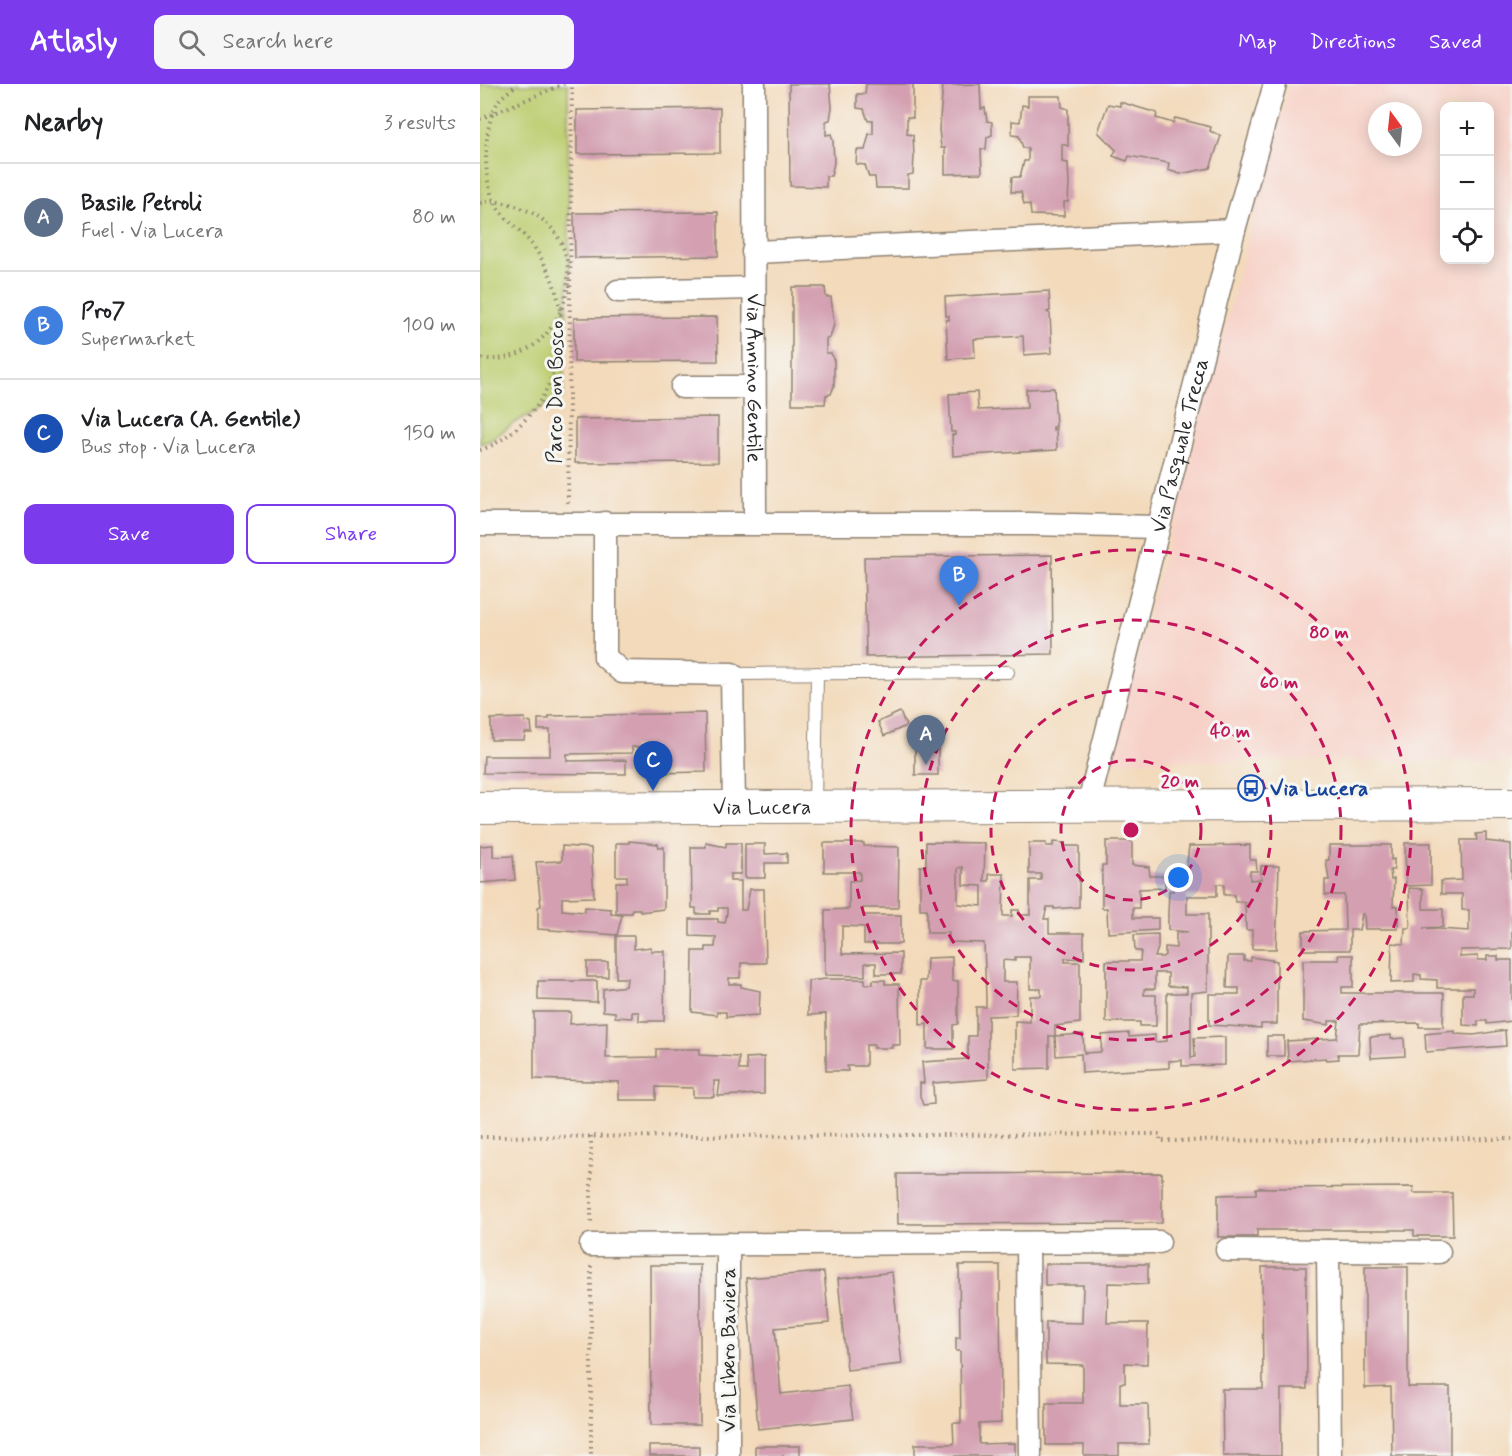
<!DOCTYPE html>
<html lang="en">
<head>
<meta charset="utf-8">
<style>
	body { margin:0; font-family:Mynerve,sans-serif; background:#f6f6f6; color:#202124 }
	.controls { position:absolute; right:18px; top:18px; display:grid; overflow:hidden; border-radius:12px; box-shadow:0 3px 15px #0003 }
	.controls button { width:54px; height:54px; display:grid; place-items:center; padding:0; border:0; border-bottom:2px solid #e0e0e0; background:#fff; color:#202124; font:30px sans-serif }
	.compass { position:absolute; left:888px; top:18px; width:54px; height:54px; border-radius:50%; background:#fff; box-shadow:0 3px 15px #0003; rotate:345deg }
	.you { position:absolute; left:699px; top:794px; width:21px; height:21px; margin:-15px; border:4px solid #fff; border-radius:50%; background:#1a73e8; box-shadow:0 0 0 9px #1a73e833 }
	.badge { display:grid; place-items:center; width:39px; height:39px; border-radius:50%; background:#7c3aed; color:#fff; font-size:20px; font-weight:700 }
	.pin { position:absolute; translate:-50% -50px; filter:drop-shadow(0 2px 3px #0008) }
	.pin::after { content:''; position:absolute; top:32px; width:21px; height:18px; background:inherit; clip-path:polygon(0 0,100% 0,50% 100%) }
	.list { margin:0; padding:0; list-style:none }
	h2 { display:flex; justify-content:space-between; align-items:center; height:78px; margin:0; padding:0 24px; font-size:26px }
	h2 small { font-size:20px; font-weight:400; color:#757577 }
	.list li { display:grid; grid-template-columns:39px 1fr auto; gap:18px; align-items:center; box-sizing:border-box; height:108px; padding:0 24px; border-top:2px solid #e0e0e0 }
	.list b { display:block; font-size:22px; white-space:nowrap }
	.list p { margin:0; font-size:20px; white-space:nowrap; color:#757577 }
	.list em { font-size:20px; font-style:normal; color:#757577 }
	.actions { display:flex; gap:12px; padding:18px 24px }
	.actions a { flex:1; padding:14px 0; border:2px solid #7c3aed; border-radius:12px; text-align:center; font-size:21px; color:#7c3aed }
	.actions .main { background:#7c3aed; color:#fff }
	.icon { flex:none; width:33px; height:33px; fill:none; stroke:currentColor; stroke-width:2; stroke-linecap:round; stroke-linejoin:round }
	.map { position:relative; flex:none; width:1032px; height:1372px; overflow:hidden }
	header { display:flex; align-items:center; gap:36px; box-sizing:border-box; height:84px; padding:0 30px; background:#7c3aed; color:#fff }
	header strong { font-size:28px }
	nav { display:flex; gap:33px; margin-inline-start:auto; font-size:21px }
	.search { width:420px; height:54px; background:#f6f6f6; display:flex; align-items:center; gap:15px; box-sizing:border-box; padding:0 21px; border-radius:12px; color:#757577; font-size:22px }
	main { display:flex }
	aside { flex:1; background:#fff }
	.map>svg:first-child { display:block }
	.built { fill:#f7d1c7; fill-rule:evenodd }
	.green { fill:#bccd70; stroke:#747c4e; stroke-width:1.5 }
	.building { fill:#d39fb1; fill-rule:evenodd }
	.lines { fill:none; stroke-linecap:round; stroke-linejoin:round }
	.lane-casing { stroke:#8f8273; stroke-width:14 }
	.street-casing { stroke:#8f8273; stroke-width:25 }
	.secondary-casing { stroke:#8f8273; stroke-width:34 }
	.path { stroke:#8f8273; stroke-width:4; stroke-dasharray:1.5 4.5; stroke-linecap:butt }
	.lane { stroke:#fff; stroke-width:12 }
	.street { stroke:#fff; stroke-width:22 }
	.secondary { stroke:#fff; stroke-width:32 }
	.ring { fill:none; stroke:#c2185b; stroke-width:3; stroke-dasharray:10 8 }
	.labels { text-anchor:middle; stroke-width:6; stroke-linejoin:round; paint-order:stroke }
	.street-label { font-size:21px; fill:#2b2b2b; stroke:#f6f6f2 }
	.transit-label { font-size:21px; font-weight:bold; fill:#164399; stroke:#f6f6f2; text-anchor:start }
	.centre { fill:#c2185b; stroke:#f6f6f2; stroke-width:3 }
	.ring-label { font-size:18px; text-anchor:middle; font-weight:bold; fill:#c2185b; stroke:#f6f6f2; stroke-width:6; stroke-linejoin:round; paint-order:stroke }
</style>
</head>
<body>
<header>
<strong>Atlasly</strong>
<div class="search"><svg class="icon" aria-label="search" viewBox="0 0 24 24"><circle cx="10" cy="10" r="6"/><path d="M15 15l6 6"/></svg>Search here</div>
<nav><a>Map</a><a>Directions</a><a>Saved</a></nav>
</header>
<main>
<aside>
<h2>Nearby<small>3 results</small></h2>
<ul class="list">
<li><span class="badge" style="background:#5c6f8a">A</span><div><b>Basile Petroli</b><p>Fuel · Via Lucera</p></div><em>80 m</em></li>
<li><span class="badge" style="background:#3f7fe0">B</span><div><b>Pro7</b><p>Supermarket</p></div><em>100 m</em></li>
<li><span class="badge" style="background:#1a4fb4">C</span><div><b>Via Lucera (A. Gentile)</b><p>Bus stop · Via Lucera</p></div><em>150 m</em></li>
</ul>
<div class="actions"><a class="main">Save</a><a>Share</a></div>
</aside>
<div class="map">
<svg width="1032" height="1372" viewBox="0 0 1032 1372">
	<rect width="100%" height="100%" fill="#f6f6f2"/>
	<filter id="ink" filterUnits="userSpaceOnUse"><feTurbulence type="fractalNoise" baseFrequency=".0167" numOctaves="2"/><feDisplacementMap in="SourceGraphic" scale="12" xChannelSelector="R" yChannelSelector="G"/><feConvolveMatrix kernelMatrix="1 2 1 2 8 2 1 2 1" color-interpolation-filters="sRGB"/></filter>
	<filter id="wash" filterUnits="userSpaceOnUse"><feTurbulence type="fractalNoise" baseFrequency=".008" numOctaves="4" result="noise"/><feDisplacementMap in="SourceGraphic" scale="24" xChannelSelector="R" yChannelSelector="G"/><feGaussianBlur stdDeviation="1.35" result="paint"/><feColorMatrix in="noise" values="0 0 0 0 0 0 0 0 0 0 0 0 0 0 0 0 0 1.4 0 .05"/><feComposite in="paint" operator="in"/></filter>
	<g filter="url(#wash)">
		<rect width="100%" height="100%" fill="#f3dabb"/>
		<path class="built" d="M810,0H1032V677H629ZM964,22H1010V176H964ZM897,27H933V63H897Z"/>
		<polygon class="green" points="0,0 88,0 89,177 83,313 34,339 11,356 0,360"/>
		<g id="blocks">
			<g class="building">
				<polygon points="309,0 350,0 352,23 350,36 346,37 346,51 351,50 353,57 354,79 351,92 346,92 346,103 310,102"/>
				<polygon points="386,0 433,0 433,34 427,33 427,50 433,51 434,72 433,90 428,91 428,104 396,104 395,93 389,93 385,81 376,80 377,66 385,66 389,50 393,50 393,36 388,37 384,25 377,24 377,10 385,10"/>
				<polygon points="500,0 501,25 505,24 507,37 512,38 512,51 507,53 506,65 501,65 502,89 465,90 465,64 461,64 459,45 463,1"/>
				<polygon points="548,12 581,12 582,23 588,25 588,62 582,60 582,78 588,79 589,99 588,118 584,118 584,132 551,131 550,121 544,120 541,108 531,108 532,93 540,93 544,77 548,77 548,64 543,64 539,52 532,51 532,37 540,38 542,21 548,22"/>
				<polygon points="640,18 677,29 676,34 693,39 695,34 731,43 730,47 741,52 730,84 700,90 688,86 689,79 649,72 647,77 633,72 636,66 618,48 628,20 640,22"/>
				<polygon points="240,24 240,69 97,70 97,26"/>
				<polygon points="238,128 238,172 95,174 94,129"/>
				<polygon points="312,203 345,203 346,213 351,213 354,240 350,254 346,255 346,269 351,269 354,277 354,302 351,310 346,311 345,320 312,320"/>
				<polygon points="569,207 570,227 567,228 570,230 572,269 544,271 543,252 494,255 495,273 468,275 466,236 469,236 469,232 466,232 465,213"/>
				<polygon points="237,233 238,277 94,278 94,234"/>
				<polygon points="574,304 576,343 573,343 573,346 576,345 577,366 473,372 472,351 475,351 475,348 471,348 469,310 497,308 498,326 547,324 546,305"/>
				<polygon points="238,333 238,378 95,379 95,335"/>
				<polygon points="572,471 573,570 386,573 384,473"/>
				<polygon points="420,628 426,642 404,652 398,638"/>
				<polygon points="225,629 226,688 173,689 173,663 152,663 152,669 87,670 87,677 146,676 146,690 3,689 4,672 70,672 70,646 58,646 58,635 69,635 69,632"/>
				<polygon points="45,634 45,638 51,638 52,649 45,649 44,656 11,656 11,635"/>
				<rect x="435" y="663" width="23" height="28"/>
				<polygon points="1006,749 1006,757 1031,760 1032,865 980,866 980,873 998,872 998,876 1007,876 1007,872 1018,872 1018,876 1032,876 1032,937 1007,940 1007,937 998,937 998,942 983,941 983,910 993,910 993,904 957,904 957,896 941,895 941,891 934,890 934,898 911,899 912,859 924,860 925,844 930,844 929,804 943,805 943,825 963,825 963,843 943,844 989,847 989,826 982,826 982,810 961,810 961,797 982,796 981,756 997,756 996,750"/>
				<polygon points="149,757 178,760 179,764 184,763 184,825 160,828 160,825 152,825 152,829 136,829 136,798 147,798 147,792 136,792 136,759 149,759"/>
				<polygon points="626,757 652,757 652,781 669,783 670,792 685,792 685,804 659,805 659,824 653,824 653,834 678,834 678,846 628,849 627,824 622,824 622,781 626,781"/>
				<path d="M446,758L505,759L504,797H509V790H524L523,832H532V826H539V831H550V796H561V790H549V759H566V762H573V758L585,759V762H599V823L574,825V823H567L564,835H569V849H604V875L585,874V878H600V939L575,942V952L603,950L604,969L621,968L622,951L649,949V953L675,951V958L687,957V909H707V903L688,902V889H675V905H664V911H676V942H660V938H626V877H660L661,867H655L654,851L678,850V864L675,873H682L685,871V863L696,864V848H708L688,846V829L689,807H693V796H710L709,787H706L709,762L770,761V776H776L777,787H770V796L781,795V782H799L796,865H772V846H766L765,818H755L754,811H744V800H737V812H707V830H728V907L711,909V974L715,973L714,954L745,953V981L702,982V976L689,977V984L602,989L601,970L576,972L575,952H569V984L535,985V937L550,938V912H561V905H550V873H535V877L523,876V898H537L536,931L508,932V995L453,999L454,1020L443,1021L440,1012V999H444L442,978L488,975V952H496V923H506V913L504,859L469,858V849H447V825H440V782H446ZM483,783V801L502,802V822L478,820V784Z"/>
				<polygon points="226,759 246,763 246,759 261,759 261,790 250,790 250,797 261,797 261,826 266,826 270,805 284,805 286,879 261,879 260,894 249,894 249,900 261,900 261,903 280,907 279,931 246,933 246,928 237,928 237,931 212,928 213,867 226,867 226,863 235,863 236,853 210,852 210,835 238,835 238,838 245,839 247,829 247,824 238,824 238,827 230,827 230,830 216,830 216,824 212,824 211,763 226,763"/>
				<polygon points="344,759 384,759 384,762 419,763 418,824 383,824 383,831 421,831 421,860 384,860 384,843 362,842 362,870 421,869 421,890 396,890 396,879 385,879 385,892 345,891 345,826 369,825 369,797 380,796 380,788 344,788"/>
				<polygon points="925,759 951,759 951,801 926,802"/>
				<polygon points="265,760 285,760 285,770 307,769 307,779 285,779 285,794 265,794"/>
				<polygon points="13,761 13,773 33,772 35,796 0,799 0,762"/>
				<polygon points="849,761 911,761 911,776 914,775 914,786 910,786 911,796 914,795 913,822 918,822 918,845 885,845 884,830 882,830 879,846 870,846 870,866 823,866 823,847 865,846 864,811 845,811 845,796 849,796 846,776 849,776"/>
				<polygon points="82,762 111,764 114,813 82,814 82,826 104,828 105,823 131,825 131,830 142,831 137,851 58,845 58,823 61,822 56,778 82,777"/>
				<polygon points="136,852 154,852 154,865 171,863 171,867 185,867 184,937 159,937 159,928 152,928 152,934 135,933 135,928 123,927 123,905 146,902 147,894 136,894"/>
				<polygon points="858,871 873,871 873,903 862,903 862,909 964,909 963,943 939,943 939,939 880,940 878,970 858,970 859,975 846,976 846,974 808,977 807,957 857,954 859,937 849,937 849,941 823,937 823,876 859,876"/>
				<polygon points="748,872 764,872 764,877 771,877 771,873 797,877 797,940 781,940 781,944 729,941 729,910 759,910 759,904 747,904"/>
				<polygon points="472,873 472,897 478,897 478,940 473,941 473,965 447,965 447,940 440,941 440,897 446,897 447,874"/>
				<rect x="107" y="878" width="21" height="15"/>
				<polygon points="346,895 385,895 385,900 393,900 393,896 405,896 405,900 419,900 420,961 412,961 412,964 394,964 394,961 386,961 386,982 367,982 368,987 346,987 346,930 328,931 328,897"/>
				<polygon points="58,897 117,897 117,918 58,916"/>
				<polygon points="54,928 91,928 90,940 127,938 126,974 176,973 176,965 220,965 219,971 259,973 259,986 267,986 266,974 284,973 284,1010 238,1012 240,997 234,997 234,1013 213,1013 213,1004 176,1003 176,1016 139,1016 139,998 54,995"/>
				<polygon points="1025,946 1026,962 946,968 945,950 975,947 975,950 994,951"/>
				<polygon points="911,951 911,955 924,954 925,972 891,974 890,953"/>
				<rect x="787" y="952" width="17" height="20"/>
				<polygon points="682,1089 682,1139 418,1140 417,1090"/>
				<polygon points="934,1103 933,1109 972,1109 973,1152 934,1152 934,1146 777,1146 777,1153 738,1153 738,1111 776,1110 776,1104"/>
				<polygon points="565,1180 668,1180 668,1200 628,1199 627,1239 668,1239 667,1280 645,1279 645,1299 640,1299 640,1320 668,1320 669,1360 639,1360 639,1372 604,1372 604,1361 566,1361 566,1319 603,1319 603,1281 566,1280 566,1238 602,1239 603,1201 565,1201"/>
				<polygon points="170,1181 220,1181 220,1341 171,1341"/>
				<polygon points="479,1181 520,1181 521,1339 499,1340 499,1360 535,1359 535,1372 435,1372 435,1360 474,1360 473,1339 481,1339 480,1267 476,1267 476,1254 480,1254"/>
				<polygon points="782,1183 826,1183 827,1305 801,1305 801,1372 743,1372 742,1305 783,1305"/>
				<polygon points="885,1183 928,1183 928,1303 970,1303 970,1372 912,1372 911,1303 885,1304"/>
				<polygon points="344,1188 349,1239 295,1244 301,1310 368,1302 373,1335 278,1345 266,1194"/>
				<polygon points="412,1188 422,1280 367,1286 358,1195"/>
				<rect x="169" y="1362" width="50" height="10"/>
				<rect x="275" y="1362" width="45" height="10"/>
			</g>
		</g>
	</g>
	<g filter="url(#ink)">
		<use href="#blocks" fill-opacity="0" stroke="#8f8273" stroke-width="1.5"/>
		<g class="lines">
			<g class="lane-casing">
				<g id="lane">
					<polyline points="252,590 528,588"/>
					<polyline points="335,723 337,589"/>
				</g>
			</g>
			<g class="street-casing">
				<g id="street">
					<path id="s1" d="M274,0L275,439"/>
					<polyline points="273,168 754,146"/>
					<polyline points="138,207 274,204"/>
					<polyline points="202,303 274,303"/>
					<polyline points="125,439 125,573 142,588 252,590 254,723"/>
					<polyline points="0,440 550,440 677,443"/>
					<path id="s2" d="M608,722L754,146L795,0"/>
					<polyline points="548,1159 550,1372"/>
					<polyline points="248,1160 248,1372"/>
					<polyline points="111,1161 679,1158"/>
					<polyline points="747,1166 959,1168"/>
					<polyline points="848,1167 850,1372"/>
				</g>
			</g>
			<g class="secondary-casing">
				<g id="secondary">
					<path id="s3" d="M0,724L1032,720"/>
				</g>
			</g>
			<g class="path">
				<polyline points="0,35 84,0"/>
				<path d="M0,119C14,115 28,119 41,124C127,155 85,288 0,274"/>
				<path d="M0,366C24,359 49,335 62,314C92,262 87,206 50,158C39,144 21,133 14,117C2,92 3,38 20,15C25,10 32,5 37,0"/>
				<polyline points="88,419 92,0"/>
				<polyline points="111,1052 111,1139"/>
				<polyline points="0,1053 680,1050 680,1057 1032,1055"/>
				<polyline points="111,1182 111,1372"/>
			</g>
			<use href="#lane" class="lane"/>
			<use href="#street" class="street"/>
			<use href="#secondary" class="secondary"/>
		</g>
	</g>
	<g class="ring">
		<circle cx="651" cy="746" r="70"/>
		<circle cx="651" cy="746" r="140"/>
		<circle cx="651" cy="746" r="210"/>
		<circle cx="651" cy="746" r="280"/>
	</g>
	<defs>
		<g id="bus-ring" transform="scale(1.35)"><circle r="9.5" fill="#f6f6f2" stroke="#1a4fb4" stroke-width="1.5"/><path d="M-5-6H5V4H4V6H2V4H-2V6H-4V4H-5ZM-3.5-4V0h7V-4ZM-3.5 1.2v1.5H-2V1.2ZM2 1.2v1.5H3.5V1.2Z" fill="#1a4fb4"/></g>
	</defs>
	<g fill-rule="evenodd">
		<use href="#bus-ring" x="771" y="704"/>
	</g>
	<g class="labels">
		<g class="street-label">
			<text dy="7" stroke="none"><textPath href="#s1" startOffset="294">Via Annino Gentile</textPath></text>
			<text transform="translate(75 308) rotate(-89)" y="7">Parco Don Bosco</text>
			<text dy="7" stroke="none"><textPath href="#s2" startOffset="372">Via Pasquale Trecca</textPath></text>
			<text dy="7" stroke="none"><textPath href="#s3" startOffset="282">Via Lucera</textPath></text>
			<text transform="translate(248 1266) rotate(-90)" y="7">Via Libero Baviera</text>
		</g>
		<g class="transit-label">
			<text x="790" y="711">Via Lucera</text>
		</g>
	</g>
	<circle cx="651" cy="746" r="9" class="centre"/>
	<g class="ring-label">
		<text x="849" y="554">80 m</text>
		<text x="799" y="604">60 m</text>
		<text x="750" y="653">40 m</text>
		<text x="700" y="703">20 m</text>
	</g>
</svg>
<div class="controls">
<button>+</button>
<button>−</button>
<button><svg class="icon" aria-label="locate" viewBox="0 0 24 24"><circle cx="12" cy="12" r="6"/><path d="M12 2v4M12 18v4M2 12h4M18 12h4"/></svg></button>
</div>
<svg class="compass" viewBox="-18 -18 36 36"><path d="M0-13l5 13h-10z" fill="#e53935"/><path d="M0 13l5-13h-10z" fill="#757577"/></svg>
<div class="you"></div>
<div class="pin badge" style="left:446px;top:681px;background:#5c6f8a">A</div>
<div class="pin badge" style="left:479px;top:522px;background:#3f7fe0">B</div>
<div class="pin badge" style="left:173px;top:707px;background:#1a4fb4">C</div>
</div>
</main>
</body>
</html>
